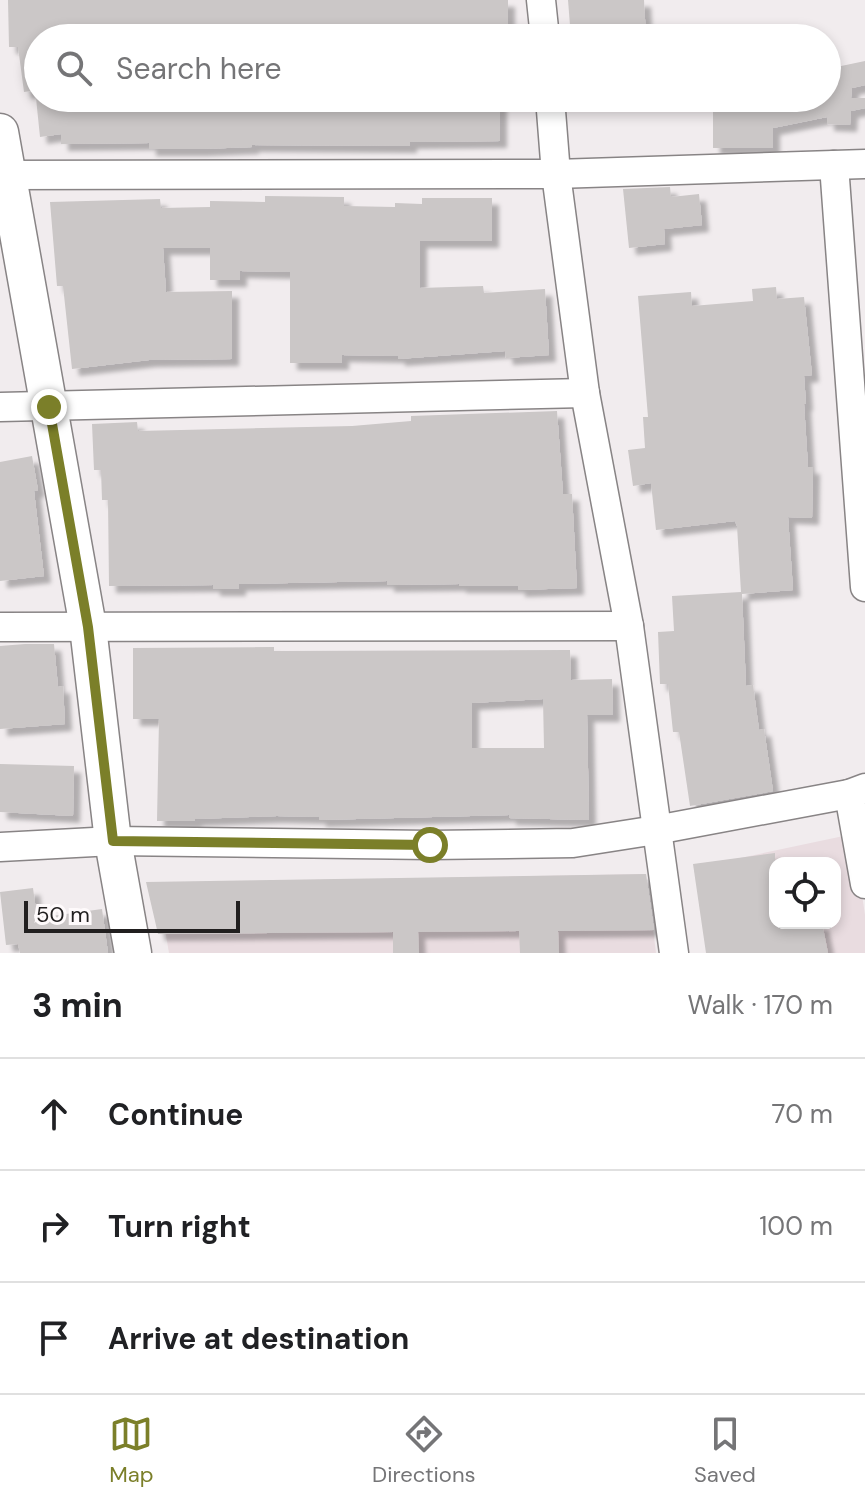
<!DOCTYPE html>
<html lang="en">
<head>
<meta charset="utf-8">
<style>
	body { margin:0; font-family:"DM Sans",sans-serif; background:#f2f2f2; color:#202124 }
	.controls { position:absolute; right:24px; bottom:24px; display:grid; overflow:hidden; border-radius:16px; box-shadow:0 4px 12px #0003 }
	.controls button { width:72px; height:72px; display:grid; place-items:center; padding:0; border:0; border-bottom:2px solid #e0e0e0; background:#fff; color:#202124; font:40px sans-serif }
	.scale { position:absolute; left:24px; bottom:20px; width:216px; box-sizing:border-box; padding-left:8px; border:4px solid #211f1f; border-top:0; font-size:22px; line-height:28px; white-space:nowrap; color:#211f1f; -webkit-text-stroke:6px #fefafb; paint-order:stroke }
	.stop { position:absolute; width:24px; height:24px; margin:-18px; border:6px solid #7b7f29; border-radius:50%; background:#fff }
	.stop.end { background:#7b7f29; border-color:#fff; box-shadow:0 2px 8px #0008 }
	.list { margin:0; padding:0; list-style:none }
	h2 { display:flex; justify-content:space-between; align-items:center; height:104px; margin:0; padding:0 32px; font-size:34px }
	h2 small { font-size:26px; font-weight:400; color:#757577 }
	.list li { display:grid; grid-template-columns:52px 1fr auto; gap:24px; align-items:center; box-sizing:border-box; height:112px; padding:0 32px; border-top:2px solid #e0e0e0 }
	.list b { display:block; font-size:30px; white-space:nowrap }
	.list em { font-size:26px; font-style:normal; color:#757577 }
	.icon { flex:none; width:44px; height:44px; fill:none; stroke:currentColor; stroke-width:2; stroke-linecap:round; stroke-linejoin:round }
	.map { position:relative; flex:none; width:865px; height:953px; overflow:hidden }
	.search { position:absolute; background:#fff; box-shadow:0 4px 12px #0003; left:24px; right:24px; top:24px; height:88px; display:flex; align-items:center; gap:20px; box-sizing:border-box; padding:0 28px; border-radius:44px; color:#757577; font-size:30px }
	.sheet { height:440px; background:#fff }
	nav { display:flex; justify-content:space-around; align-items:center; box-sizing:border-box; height:112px; border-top:2px solid #e0e0e0; background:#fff; font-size:22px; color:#757577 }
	nav a { display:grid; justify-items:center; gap:4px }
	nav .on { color:#7b7f29 }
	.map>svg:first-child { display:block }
	.built { fill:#e9dce0; fill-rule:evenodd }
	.building { fill:#cbc7c7; fill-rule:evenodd; filter:url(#shadow) }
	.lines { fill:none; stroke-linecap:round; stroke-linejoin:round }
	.minor-casing { stroke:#888485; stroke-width:31 }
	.tertiary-casing { stroke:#888485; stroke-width:39 }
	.minor { stroke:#fff; stroke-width:28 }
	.tertiary { stroke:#fff; stroke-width:36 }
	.route { stroke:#7b7f29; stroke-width:10 }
</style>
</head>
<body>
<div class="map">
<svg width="865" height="953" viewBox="0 0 865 953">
	<defs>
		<filter id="shadow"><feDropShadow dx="7" dy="7" stdDeviation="2" flood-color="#0004"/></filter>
	</defs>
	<rect width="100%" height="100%" fill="#f1ecee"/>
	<g class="built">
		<path d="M853,834L865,915V953H711L698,867ZM775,863H835V923H775Z"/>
		<polygon points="646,874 656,953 169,953 157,883"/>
	</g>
	<g class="building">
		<polygon points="8,0 508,0 508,38 265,38 265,33 211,34 211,38 38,38 38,90 24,92 18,47 9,47"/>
		<polygon points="568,0 644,0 646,38 571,38"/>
		<polygon points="865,61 865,85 852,88 851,98 865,98 865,108 851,111 850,125 827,124 827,117 773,128 773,148 713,148 713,98 827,98 827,69"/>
		<polygon points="36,98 500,98 500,141 410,142 410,146 252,145 252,147 201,149 149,149 149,143 61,144 61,134 40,137"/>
		<polygon points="670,187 671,197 699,194 702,225 664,229 665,244 629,248 623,189"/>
		<polygon points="265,196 344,197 344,206 395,207 395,203 422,204 422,198 492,198 492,241 420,241 420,288 483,286 484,293 545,289 549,355 506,358 505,351 398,359 398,356 342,355 342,363 290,363 290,272 240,271 240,280 210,280 210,248 163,248 166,292 232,291 232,359 149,360 72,369 63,286 57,286 50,202 160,199 161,208 210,207 210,201 265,202"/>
		<polygon points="776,287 777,299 804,297 812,375 804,376 806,404 804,404 808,467 813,467 812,518 788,517 793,590 742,594 746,686 753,685 759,730 764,729 773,791 690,806 679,732 673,732 668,684 660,684 658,632 674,631 672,596 741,592 737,526 735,521 656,530 651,483 633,486 628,450 645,448 643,417 648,417 638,296 691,292 692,306 753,301 752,289"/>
		<polygon points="557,411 563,494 572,494 577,588 518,590 518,586 459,586 459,584 387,585 387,581 239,584 239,589 213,589 213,585 109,586 108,500 102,500 101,470 94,470 92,424 137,422 138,431 352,426 411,421 411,416"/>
		<polygon points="32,456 38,490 34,491 44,576 0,581 0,462"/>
		<polygon points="25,644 54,644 58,687 63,686 65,724 0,729 0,646"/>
		<path d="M274,647V651L570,650L571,680L612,679L613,715H587L589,820L509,818V815L319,820V817L277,816L195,819V821H157L159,719H133V648ZM543,699L544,748H472V703Z"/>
		<polygon points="0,764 74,766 73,816 0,812"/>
		<polygon points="775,853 775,923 822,923 828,953 706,953 693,864"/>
		<polygon points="646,874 654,930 558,931 559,953 520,953 519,931 418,932 419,953 393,953 393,932 158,934 146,882"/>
		<polygon points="33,888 37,918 102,909 108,953 20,953 18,944 6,945 0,892"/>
	</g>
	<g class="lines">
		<g class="minor-casing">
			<g id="minor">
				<polyline points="541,0 545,38"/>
				<polyline points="550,98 556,174 585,393 629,626 674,953"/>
				<polyline points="834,165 865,587"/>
				<polyline points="0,175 556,174 865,164"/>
				<polyline points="0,407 585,393"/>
				<polyline points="0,627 629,626"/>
				<polyline points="849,794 865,884"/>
				<polyline points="0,847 113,841 430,845 573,843 656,830 849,794 865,788"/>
			</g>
		</g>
		<g class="tertiary-casing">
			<polyline id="tertiary" points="0,132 88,627 113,841 133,953"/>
		</g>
		<use href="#minor" class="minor"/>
		<use href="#tertiary" class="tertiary"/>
	</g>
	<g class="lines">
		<polyline class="route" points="49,407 88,627 113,841 430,845"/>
	</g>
</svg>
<div class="controls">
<button><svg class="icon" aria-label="locate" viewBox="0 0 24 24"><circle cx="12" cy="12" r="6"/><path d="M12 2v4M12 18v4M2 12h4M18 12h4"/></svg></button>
</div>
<div class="scale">50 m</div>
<div class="stop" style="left:430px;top:845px"></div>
<div class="stop end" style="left:49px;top:407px"></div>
<div class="search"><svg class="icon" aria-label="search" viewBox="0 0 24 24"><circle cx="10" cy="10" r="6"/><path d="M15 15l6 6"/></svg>Search here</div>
</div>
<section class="sheet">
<h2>3 min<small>Walk · 170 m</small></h2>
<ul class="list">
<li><svg class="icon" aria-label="ahead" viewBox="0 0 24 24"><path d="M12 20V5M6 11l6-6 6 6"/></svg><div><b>Continue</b></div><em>70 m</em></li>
<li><svg class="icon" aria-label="right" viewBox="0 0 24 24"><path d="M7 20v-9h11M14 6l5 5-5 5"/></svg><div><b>Turn right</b></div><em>100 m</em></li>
<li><svg class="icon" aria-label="arrive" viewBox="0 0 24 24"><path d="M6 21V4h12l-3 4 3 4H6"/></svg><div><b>Arrive at destination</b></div></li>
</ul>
</section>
<nav>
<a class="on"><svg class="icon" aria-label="map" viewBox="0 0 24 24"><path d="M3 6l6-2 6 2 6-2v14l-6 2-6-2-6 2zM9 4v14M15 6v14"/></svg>Map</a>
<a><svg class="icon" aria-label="directions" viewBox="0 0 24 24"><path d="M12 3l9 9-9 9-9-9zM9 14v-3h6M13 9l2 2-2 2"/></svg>Directions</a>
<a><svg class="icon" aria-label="saved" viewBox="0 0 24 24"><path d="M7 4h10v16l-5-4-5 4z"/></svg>Saved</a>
</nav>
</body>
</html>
